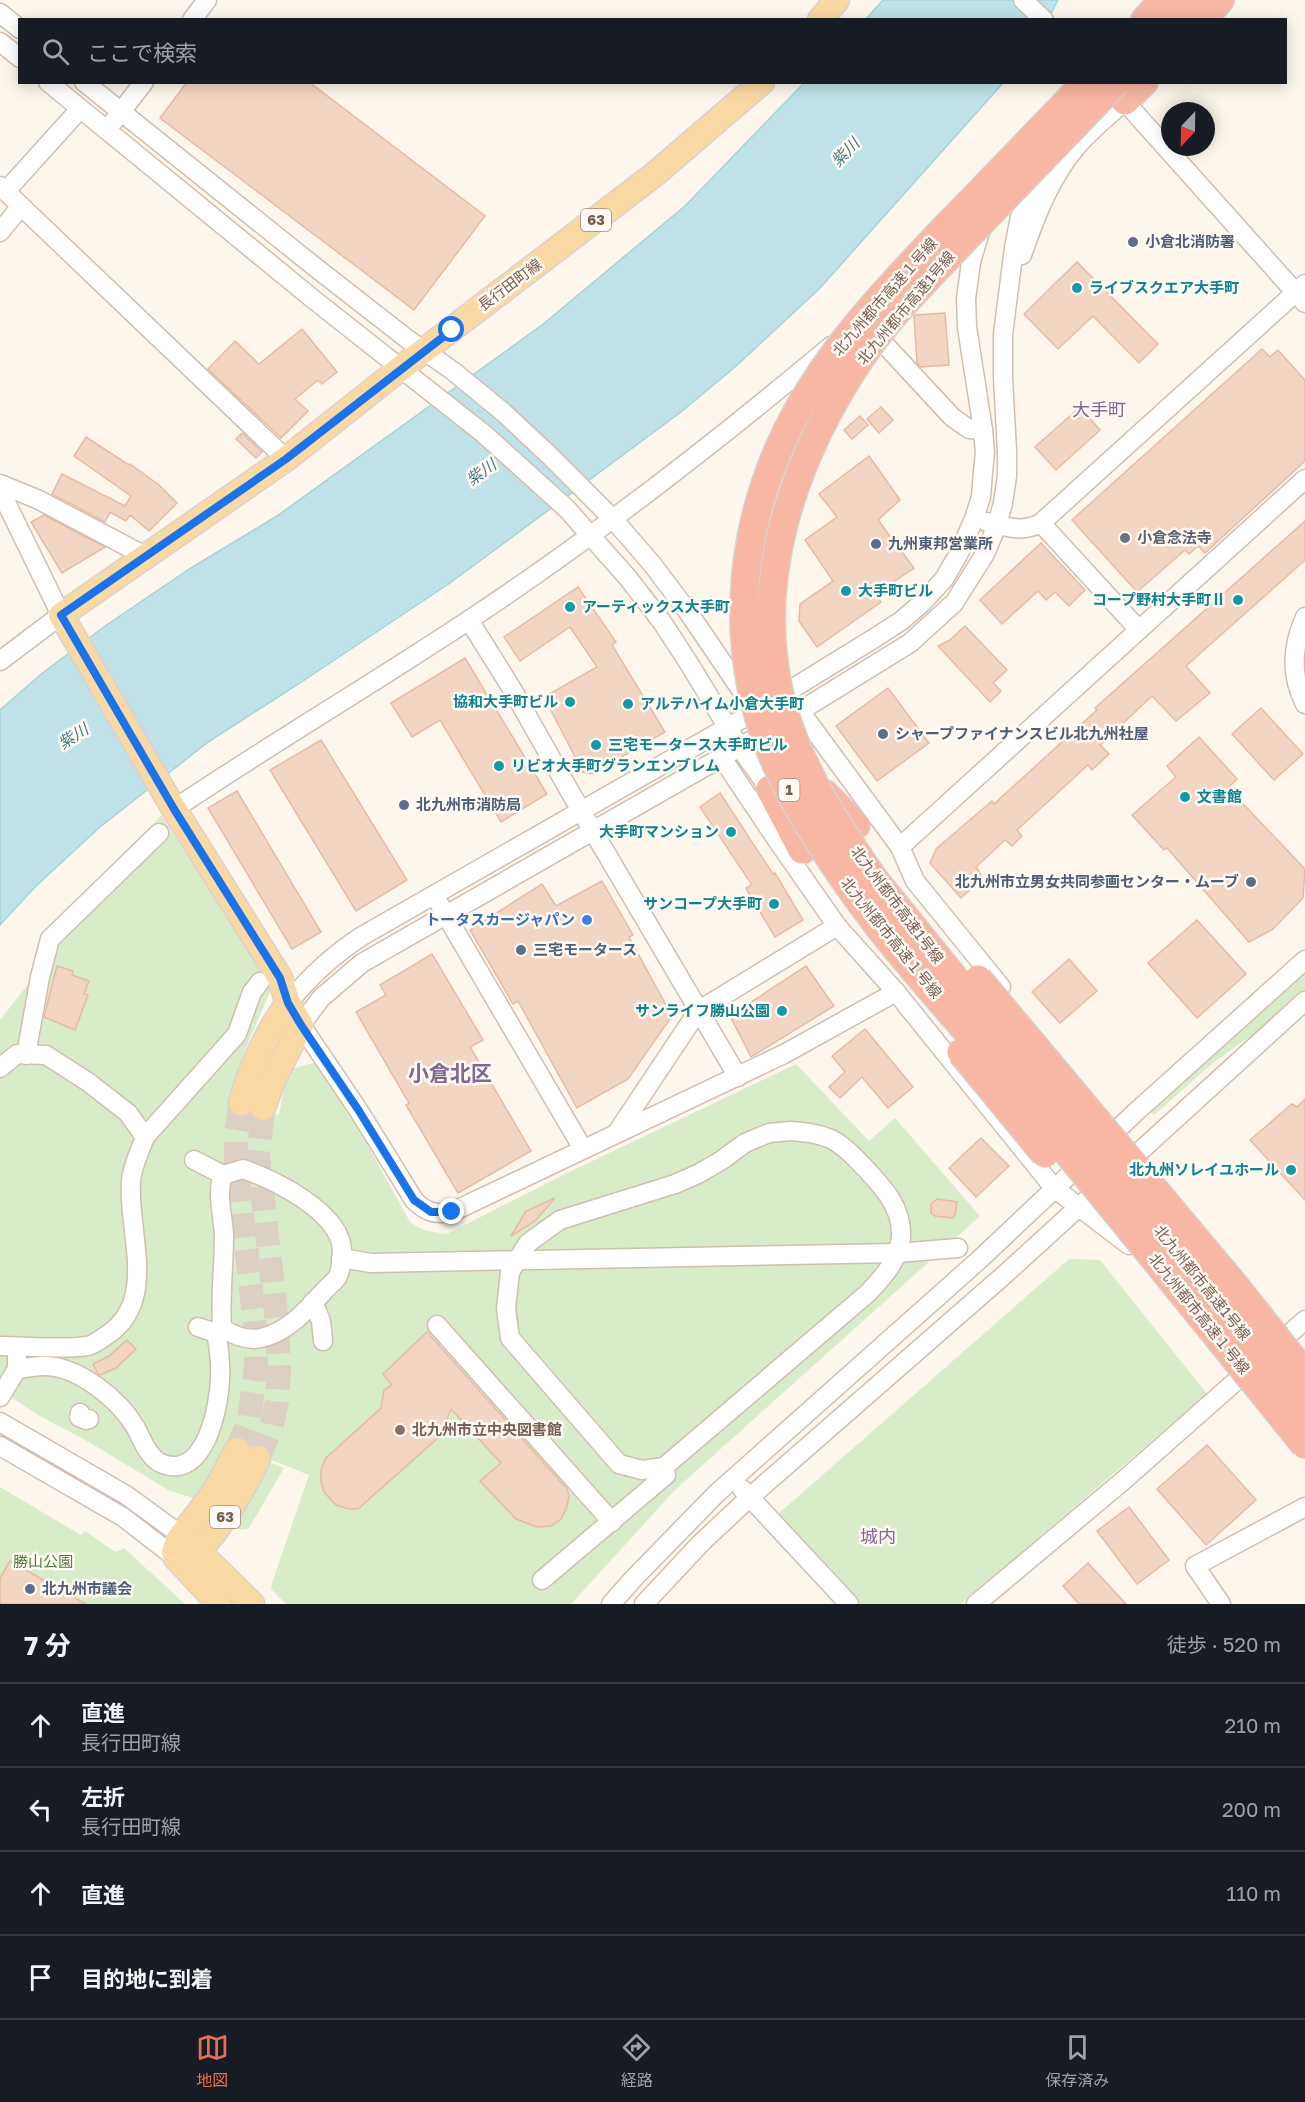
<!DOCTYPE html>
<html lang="ja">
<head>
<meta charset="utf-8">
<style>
	body { margin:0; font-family:"Golos Text","Noto Sans JP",sans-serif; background:#242831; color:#f1f3f6 }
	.compass { position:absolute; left:1161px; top:102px; width:54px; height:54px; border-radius:50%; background:#171b24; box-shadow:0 3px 15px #0003; rotate:202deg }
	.stop { position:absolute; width:18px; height:18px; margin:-14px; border:4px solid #1a73e8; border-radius:50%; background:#fff }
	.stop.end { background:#1a73e8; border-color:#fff; box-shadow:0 2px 6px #0008 }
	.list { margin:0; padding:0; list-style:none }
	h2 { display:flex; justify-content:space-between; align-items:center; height:78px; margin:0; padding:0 24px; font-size:26px }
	h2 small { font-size:20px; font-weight:400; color:#9ea1a6 }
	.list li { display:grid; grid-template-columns:39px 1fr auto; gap:18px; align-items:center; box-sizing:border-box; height:84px; padding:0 24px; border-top:2px solid #363941 }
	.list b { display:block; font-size:22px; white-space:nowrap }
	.list p { margin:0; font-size:20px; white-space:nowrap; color:#9ea1a6 }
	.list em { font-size:20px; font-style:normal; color:#9ea1a6 }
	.icon { flex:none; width:33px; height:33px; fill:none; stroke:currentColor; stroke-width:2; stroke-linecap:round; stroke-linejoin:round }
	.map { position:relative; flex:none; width:1305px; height:1604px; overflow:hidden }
	.search { position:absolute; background:#171b24; box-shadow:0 3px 15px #0003; left:18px; right:18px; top:18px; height:66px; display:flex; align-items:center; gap:15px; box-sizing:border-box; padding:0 21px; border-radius:0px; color:#9ea1a6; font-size:22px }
	.sheet { height:414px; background:#171b24 }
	nav { display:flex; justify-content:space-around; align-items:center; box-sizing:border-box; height:84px; border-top:2px solid #363941; background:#171b24; font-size:16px; color:#9ea1a6 }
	nav a { display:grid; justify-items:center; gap:3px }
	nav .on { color:#e76f51 }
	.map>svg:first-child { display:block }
	.green { fill:#d8ecc9 }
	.water { fill:#bfe3e8; stroke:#a5d3da; stroke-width:1.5 }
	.building { fill:#f3d5c3; stroke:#e6bba3; stroke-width:1.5 }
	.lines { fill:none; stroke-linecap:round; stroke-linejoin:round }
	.major-tunnel { stroke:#dcd0c4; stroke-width:24; stroke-dasharray:24 12; stroke-linecap:butt }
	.minor-casing { stroke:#d1beb0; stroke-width:21 }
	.major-casing { stroke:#dad1cd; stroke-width:27 }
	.highway-casing { stroke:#dad1cd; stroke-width:30 }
	.minor { stroke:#fff; stroke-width:18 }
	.major { stroke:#fbd9a5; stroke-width:24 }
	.highway { stroke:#f7b7a3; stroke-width:27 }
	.highway-bridge-casing { stroke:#dad1cd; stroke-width:30; stroke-linecap:butt }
	.highway-bridge { stroke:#f7b7a3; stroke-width:27 }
	.route { stroke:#1a73e8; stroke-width:8 }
	.service-dot { fill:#5c6f8a; stroke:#fffaf3; stroke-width:2 }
	.culture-dot { fill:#0f9aa8; stroke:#fffaf3; stroke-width:2 }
	.worship-dot { fill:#6b7280; stroke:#fffaf3; stroke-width:2 }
	.shop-dot { fill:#3f7fe0; stroke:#fffaf3; stroke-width:2 }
	.education-dot { fill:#8d6e63; stroke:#fffaf3; stroke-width:2 }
	.labels { text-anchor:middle; stroke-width:5; stroke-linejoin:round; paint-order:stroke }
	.shield { fill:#fffaf3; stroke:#a28b7f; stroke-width:1.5 }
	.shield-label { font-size:14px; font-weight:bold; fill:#7a5c4d }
	.service-label { font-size:15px; font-weight:bold; fill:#4e5e75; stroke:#fffaf3; text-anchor:start }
	.street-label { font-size:15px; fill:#7a5c4d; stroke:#fffaf3 }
	.culture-label { font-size:15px; font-weight:bold; fill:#0d838f; stroke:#fffaf3; text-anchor:start }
	.worship-label { font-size:15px; font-weight:bold; fill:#5b616d; stroke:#fffaf3; text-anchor:start }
	.shop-label { font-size:15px; font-weight:bold; fill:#366cbe; stroke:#fffaf3; text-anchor:end }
	.education-label { font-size:15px; font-weight:bold; fill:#785e54; stroke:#fffaf3; text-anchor:start }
	.park-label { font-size:15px; fill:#537a41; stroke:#fffaf3 }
	.water-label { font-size:16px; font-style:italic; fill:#437c86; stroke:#fffaf3 }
	.quarter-label { font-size:18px; fill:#846695; stroke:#fffaf3 }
	.district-label { font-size:21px; font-weight:bold; fill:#846695; stroke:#fffaf3 }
</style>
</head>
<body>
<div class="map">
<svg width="1305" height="1604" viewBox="0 0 1305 1604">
	<rect width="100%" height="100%" fill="#fdf6ec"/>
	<g class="green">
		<path d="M161,815L272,987L244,1052L229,1104L279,1115L287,1070L321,1061L410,1222C422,1231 432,1232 447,1234L567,1173L796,1064L869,1141L895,1118L980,1216L675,1490L571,1604H286L271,1589L272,1583L309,1475L228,1443L197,1499L170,1491L87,1441L40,1416L0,1390V1020Z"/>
		<polygon points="1305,973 1305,990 1268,1023 1213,1063 1154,1115 1150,1112"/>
		<polygon points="1069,1259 1100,1260 1207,1394 961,1604 860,1604 778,1514"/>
		<path d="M267,1461L284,1468L249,1528C241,1531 237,1529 231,1524Z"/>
		<polygon points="0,1487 81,1535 85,1531 115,1552 124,1548 185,1604 0,1604"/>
	</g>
	<g class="water">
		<polygon points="883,0 1058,0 1048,19 865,20"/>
		<polygon points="804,83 1003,83 820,288 735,367 681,412 450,583 300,683 208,742 100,827 36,886 0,925 0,710 40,675 105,626 191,568 277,516 542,325 685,206"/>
	</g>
	<g class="building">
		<polygon points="187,82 309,82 485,216 414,310 160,118"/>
		<polygon points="1077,262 1158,344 1139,363 1093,316 1058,349 1024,314"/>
		<polygon points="945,313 949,365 921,367 917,363 914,317 915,315"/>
		<polygon points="302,329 337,372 322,384 318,380 295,399 308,411 281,438 208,369 235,341 259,364"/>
		<polygon points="1262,349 1270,357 1278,350 1305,380 1305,461 1205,553 1198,546 1189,554 1185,550 1137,592 1072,520"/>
		<polygon points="881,407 893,420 879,433 867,419"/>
		<polygon points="1080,407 1100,430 1056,470 1035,447"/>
		<polygon points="860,416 868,425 852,439 844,430"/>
		<polygon points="242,433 262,452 256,458 236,439"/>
		<polygon points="86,437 129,465 130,464 159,485 177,503 149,531 130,515 126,521 110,512 105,522 52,494 62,474 125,506 131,496 74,456"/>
		<polygon points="869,456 900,500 878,520 914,568 876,594 881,602 817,647 799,621 800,604 833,581 805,540 837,517 819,494"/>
		<polygon points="44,515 105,547 62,573 31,522"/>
		<polygon points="1305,521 1305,560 1186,666 1210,693 1176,721 1152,696 1100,745 1109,754 1092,770 1088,765 1017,830 1022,836 1012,846 1005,840 976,867 983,878 961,898 930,863 936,849 992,801 994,804 1097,710 1095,708"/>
		<polygon points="1041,543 1085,590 1069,606 1055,592 1046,600 1038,591 1002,624 980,600"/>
		<polygon points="578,587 616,642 612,645 665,732 592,774 583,772 544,697 597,667 570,627 520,661 504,637"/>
		<polygon points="965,626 1007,670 993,683 1001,691 990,702 938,646 950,640"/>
		<polygon points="465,658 547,794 501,822 440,720 412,737 391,703"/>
		<polygon points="888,688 929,743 877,781 836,726"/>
		<polygon points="1261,708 1303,754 1274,780 1232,734"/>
		<polygon points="1199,737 1237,779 1228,788 1305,869 1303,898 1273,929 1249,942 1167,848 1164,850 1132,815 1176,777 1167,766"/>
		<polygon points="321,740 407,880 356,911 270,770"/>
		<polygon points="237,791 321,932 292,949 208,808"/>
		<polygon points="720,793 773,874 775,873 803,920 775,937 746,888 752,885 700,807"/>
		<polygon points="602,881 633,935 629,937 672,1016 628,1079 577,1108 518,1001 513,1004 470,930 542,884 556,906"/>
		<polygon points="1197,920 1246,974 1197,1018 1148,963"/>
		<polygon points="432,954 483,1040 470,1047 531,1151 458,1193 406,1105 409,1103 356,1012 386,995 380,985"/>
		<polygon points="1069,959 1097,991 1060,1023 1032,992"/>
		<polygon points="57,966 73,971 72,975 89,981 84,994 88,995 75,1030 44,1017"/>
		<polygon points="806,966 834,1006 751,1057 730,1016"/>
		<polygon points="865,1029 913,1087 888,1108 862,1077 840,1098 829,1087 845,1072 832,1056"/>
		<polygon points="1305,1099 1305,1200 1250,1140 1292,1104 1297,1107"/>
		<polygon points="981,1138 1009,1166 976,1197 949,1168"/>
		<polygon points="555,1198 535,1221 511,1236 526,1211"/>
		<polygon points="937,1199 957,1202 955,1215 952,1218 935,1216 931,1213 931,1204"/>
		<polygon points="427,1332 567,1489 569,1496 567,1507 561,1519 551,1526 537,1527 516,1519 480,1481 501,1463 451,1409 440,1436 358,1509 349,1509 336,1505 324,1492 321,1482 321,1470 326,1458 381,1408 384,1390 392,1385 383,1374"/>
		<polygon points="127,1340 136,1349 116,1368 100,1375 98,1374 93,1364 109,1356"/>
		<polygon points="1207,1445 1256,1500 1206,1545 1157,1489"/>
		<polygon points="1129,1507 1169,1560 1137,1584 1097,1531"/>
		<polygon points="10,1561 86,1604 0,1604 0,1578"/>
		<polygon points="1088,1563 1126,1604 1079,1604 1063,1586"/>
	</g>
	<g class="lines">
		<g class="major-tunnel">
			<polyline points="237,1450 249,1420 256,1366 256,1332 236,1160 236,1132 241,1103"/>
			<polyline points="258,1458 271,1429 277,1402 279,1368 277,1322 258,1156 263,1108"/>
		</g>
		<g class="minor-casing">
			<g id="minor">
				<polyline points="1023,0 1044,20"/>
				<polyline points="0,13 20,29"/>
				<polyline points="192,20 207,0"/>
				<polyline points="0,42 20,58"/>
				<polyline points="48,82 313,299 484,434 567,509 628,578 662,622 690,665 740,748 777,799"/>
				<polyline points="84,82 315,267 406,338 453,371 503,412 550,456 614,520 652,564 686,609 750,703"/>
				<polyline points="1118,94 1305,303"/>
				<polyline points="113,122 144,82"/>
				<polyline points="0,186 286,459"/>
				<polyline points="6,191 80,109"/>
				<polyline points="0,232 21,206"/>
				<path d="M1022,255C1035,218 1050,177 1077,146C1091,130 1108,116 1125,101"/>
				<polyline points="869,332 876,335 952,417 969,429 983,430"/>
				<polyline points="0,484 37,499 147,557"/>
				<polyline points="0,490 61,615 0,661"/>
				<path d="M987,522C1008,527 1021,533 1041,523L1305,284"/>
				<polyline points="1041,523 1139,630"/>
				<path d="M1305,617C1292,646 1290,675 1305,704"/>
				<polyline points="469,620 512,689 573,797 738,1077"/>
				<polyline points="800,711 900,847 915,881 1001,987"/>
				<polyline points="722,758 779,843 837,926 896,992 1054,1188 1129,1245"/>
				<path d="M174,809C271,744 371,685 469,620C596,536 714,444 831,346"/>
				<polyline points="900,847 1305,479"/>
				<polyline points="440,905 583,1149"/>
				<path d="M896,992L784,1054L452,1212C436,1215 425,1212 414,1200L359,1111L301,1025L321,998L362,963L771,729L910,643L954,603L985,554L997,525L1003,503L1007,476V451L1003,378V334L1014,248L1020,217L1039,171"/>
				<path d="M288,1003C310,976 333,955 362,936L756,711L873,639L901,621L923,602L944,579L958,555L974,519L981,497L983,472L985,452L983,430L967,327L966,299L971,262L982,225"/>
				<polyline points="26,1055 40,977 50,939 159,833"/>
				<path d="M0,1068L17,1054L46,1055L88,1082L128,1113L145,1137C140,1151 132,1166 131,1181C127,1231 159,1301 107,1335C101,1339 94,1345 87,1346C59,1350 28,1346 0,1346"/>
				<polyline points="618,1131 698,1011 837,926"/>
				<path d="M790,1131C804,1132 817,1133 831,1139C843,1145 854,1156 863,1166C882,1186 903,1207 901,1238C898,1261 883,1277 868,1293L664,1467L642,1470L619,1464L510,1338L506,1309L510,1272L528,1243L560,1220L675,1184L698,1174L722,1160L745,1143L769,1133Z"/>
				<polyline points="145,1137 237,1034 252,992 260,982"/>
				<polyline points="194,1160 223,1175"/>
				<path d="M243,1169C274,1180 339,1211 342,1249C342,1256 341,1269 338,1276C336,1281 329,1285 326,1289C308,1309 288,1332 261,1338C248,1341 233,1335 222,1328C220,1297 224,1266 224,1235C223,1214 216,1195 223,1175Z"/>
				<polyline points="341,1258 371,1263 897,1253 958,1248"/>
				<polyline points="313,1302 321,1321 323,1341"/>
				<polyline points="437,1325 612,1522"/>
				<polyline points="198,1327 216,1333"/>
				<path d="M17,1369C26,1368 35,1366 44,1366C78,1366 119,1399 136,1428C142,1440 149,1459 163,1464C205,1480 219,1407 220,1379C221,1364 219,1348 216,1333L222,1328"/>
				<polyline points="0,1397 17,1369 17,1357"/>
				<polyline points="80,1413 79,1417 86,1420 89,1419"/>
				<polyline points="0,1422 126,1495 181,1535"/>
				<polyline points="0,1446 123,1517 176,1558"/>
				<polyline points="742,1489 849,1604"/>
				<polyline points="542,1580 666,1475 664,1467"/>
				<polyline points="611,1604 635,1577 717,1493 979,1260 1138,1110 1305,960"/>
				<polyline points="644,1604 701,1543 750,1497 1003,1276 1305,1001"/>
				<polyline points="976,1604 1124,1480 1305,1320"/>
				<polyline points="1221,1604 1195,1566 1305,1507"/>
			</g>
		</g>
		<g class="major-casing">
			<g id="major">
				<polyline points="820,20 837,0"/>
				<path d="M241,1103C251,1066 266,1034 288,1003"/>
				<polyline points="263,1108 273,1080 301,1025 288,1003 280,978 174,809 61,615 286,459 401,368 655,174 762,82"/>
				<polyline points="188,1541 252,1604"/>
				<path d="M176,1558C181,1558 186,1558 190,1556C213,1545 247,1482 258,1458"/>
				<polyline points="219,1604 176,1558 174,1552 178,1540 215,1491 237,1450"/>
			</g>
		</g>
		<g class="highway-casing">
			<g id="highway">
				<polyline points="1145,20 1163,0"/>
				<polyline points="1175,20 1193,0"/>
				<polyline points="1202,20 1220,0"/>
				<polyline points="1125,101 1144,82"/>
				<polyline points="770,789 802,850"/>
				<polyline points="825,794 856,825"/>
			</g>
		</g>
		<use href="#minor" class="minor"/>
		<use href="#major" class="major"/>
		<use href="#highway" class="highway"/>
		<g class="highway-bridge-casing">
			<g id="highway-bridge">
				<path d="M1086,82C1039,131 993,179 946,227C886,290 825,353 787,431C736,535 728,658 776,764C803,822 840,876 879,927C922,982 970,1033 1014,1087C1112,1206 1208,1325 1305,1445"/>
				<path d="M1116,82C1066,135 1015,187 965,239C930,276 891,314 862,356C792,460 747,589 785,714C803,774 839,828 874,879L1305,1411"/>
				<polyline points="978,979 1236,1287 1305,1374"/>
				<polyline points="961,1052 1045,1154"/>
			</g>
		</g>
		<use href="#highway-bridge" class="highway-bridge"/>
	</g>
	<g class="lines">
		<polyline class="route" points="452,1212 431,1212 414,1200 359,1111 301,1025 288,1003 280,978 174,809 61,615 286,459 452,330"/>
	</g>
	<g class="service-dot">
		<circle cx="1133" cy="242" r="6"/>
		<circle cx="876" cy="544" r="6"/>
		<circle cx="883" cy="734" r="6"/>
		<circle cx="404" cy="805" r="6"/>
		<circle cx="1251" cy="882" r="6"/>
		<circle cx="521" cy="950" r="6"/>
		<circle cx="30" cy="1589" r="6"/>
	</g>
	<g class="culture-dot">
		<circle cx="1077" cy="288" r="6"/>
		<circle cx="846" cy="591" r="6"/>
		<circle cx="1238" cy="600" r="6"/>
		<circle cx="570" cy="607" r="6"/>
		<circle cx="570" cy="702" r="6"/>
		<circle cx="628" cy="704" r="6"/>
		<circle cx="596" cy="745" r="6"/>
		<circle cx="499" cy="766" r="6"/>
		<circle cx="1185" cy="797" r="6"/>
		<circle cx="731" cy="832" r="6"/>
		<circle cx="774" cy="904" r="6"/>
		<circle cx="782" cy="1011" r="6"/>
		<circle cx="1291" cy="1170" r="6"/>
	</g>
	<circle class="worship-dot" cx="1125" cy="538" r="6"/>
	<circle class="shop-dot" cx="587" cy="920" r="6"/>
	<circle class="education-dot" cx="400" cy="1430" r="6"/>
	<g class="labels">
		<g class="shield">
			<rect x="581" y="209" width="30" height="22" rx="4.5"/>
			<rect x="778.5" y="779" width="21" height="22" rx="4.5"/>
			<rect x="210" y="1506" width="30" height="22" rx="4.5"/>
		</g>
		<g class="shield-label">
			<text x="596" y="225">63</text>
			<text x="789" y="795">1</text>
			<text x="225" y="1522">63</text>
		</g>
		<g class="service-label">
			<text x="1145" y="247">小倉北消防署</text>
			<text x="888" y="549">九州東邦営業所</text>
			<text x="895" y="739">シャープファイナンスビル北九州社屋</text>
			<text x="416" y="810">北九州市消防局</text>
			<text x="1239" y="887" text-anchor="end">北九州市立男女共同参画センター・ムーブ</text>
			<text x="533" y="955">三宅モータース</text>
			<text x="42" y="1594">北九州市議会</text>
		</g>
		<g class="street-label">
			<text transform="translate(510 285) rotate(-37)" y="5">長行田町線</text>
			<text transform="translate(885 297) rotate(-49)" y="5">北九州都市高速１号線</text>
			<text transform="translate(906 308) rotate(-50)" y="5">北九州都市高速1号線</text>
			<text transform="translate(897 905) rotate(53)" y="5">北九州都市高速1号線</text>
			<text transform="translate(891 938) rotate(51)" y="5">北九州都市高速１号線</text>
			<text transform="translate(1202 1283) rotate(51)" y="5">北九州都市高速1号線</text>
			<text transform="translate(1199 1314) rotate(51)" y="5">北九州都市高速１号線</text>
		</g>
		<g class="culture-label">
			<text x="1089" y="293">ライブスクエア大手町</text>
			<text x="858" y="596">大手町ビル</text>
			<text x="1226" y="605" text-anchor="end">コープ野村大手町Ⅱ</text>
			<text x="582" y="612">アーティックス大手町</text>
			<text x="558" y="707" text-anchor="end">協和大手町ビル</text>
			<text x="640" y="709">アルテハイム小倉大手町</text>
			<text x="608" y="750">三宅モータース大手町ビル</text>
			<text x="511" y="771">リビオ大手町グランエンブレム</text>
			<text x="1197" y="802">文書館</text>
			<text x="719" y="837" text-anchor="end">大手町マンション</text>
			<text x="762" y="909" text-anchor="end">サンコープ大手町</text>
			<text x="770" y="1016" text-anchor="end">サンライフ勝山公園</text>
			<text x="1279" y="1175" text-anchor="end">北九州ソレイユホール</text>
		</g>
		<g class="worship-label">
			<text x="1137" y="543">小倉念法寺</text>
		</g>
		<g class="shop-label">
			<text x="575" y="925">トータスカージャパン</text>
		</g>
		<g class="education-label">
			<text x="412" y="1435">北九州市立中央図書館</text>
		</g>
		<g class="park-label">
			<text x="43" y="1567">勝山公園</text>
		</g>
		<g class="water-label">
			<text transform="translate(845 152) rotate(-46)" y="6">紫川</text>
			<text transform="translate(481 472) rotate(-36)" y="6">紫川</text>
			<text transform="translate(73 736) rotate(-33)" y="6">紫川</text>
		</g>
		<g class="quarter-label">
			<text x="1099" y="416">大手町</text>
			<text x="878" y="1543">城内</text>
		</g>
		<g class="district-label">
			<text x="450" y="1081">小倉北区</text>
		</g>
	</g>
</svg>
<svg class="compass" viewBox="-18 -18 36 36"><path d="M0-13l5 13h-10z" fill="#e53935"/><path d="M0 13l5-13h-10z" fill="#9ea1a6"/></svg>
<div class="stop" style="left:452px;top:330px"></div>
<div class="stop end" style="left:452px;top:1212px"></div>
<div class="search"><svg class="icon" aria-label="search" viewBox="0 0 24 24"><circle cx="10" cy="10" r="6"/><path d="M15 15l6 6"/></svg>ここで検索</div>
</div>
<section class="sheet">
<h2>7 分<small>徒歩 · 520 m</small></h2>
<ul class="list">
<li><svg class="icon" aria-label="ahead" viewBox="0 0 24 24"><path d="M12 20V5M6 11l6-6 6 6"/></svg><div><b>直進</b><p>長行田町線</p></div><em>210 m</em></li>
<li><svg class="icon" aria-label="left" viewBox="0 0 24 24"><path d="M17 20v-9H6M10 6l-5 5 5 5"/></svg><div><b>左折</b><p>長行田町線</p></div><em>200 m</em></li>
<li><svg class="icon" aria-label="ahead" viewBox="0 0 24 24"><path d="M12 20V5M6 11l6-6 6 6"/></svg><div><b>直進</b></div><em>110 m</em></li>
<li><svg class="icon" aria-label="arrive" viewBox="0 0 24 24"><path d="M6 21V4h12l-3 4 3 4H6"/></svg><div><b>目的地に到着</b></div></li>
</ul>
</section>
<nav>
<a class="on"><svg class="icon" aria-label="map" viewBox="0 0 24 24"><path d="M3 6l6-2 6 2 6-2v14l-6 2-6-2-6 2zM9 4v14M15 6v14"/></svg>地図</a>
<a><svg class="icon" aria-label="directions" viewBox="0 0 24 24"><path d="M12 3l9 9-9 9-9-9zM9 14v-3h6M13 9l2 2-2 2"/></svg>経路</a>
<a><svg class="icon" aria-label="saved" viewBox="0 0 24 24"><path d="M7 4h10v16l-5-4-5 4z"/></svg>保存済み</a>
</nav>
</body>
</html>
